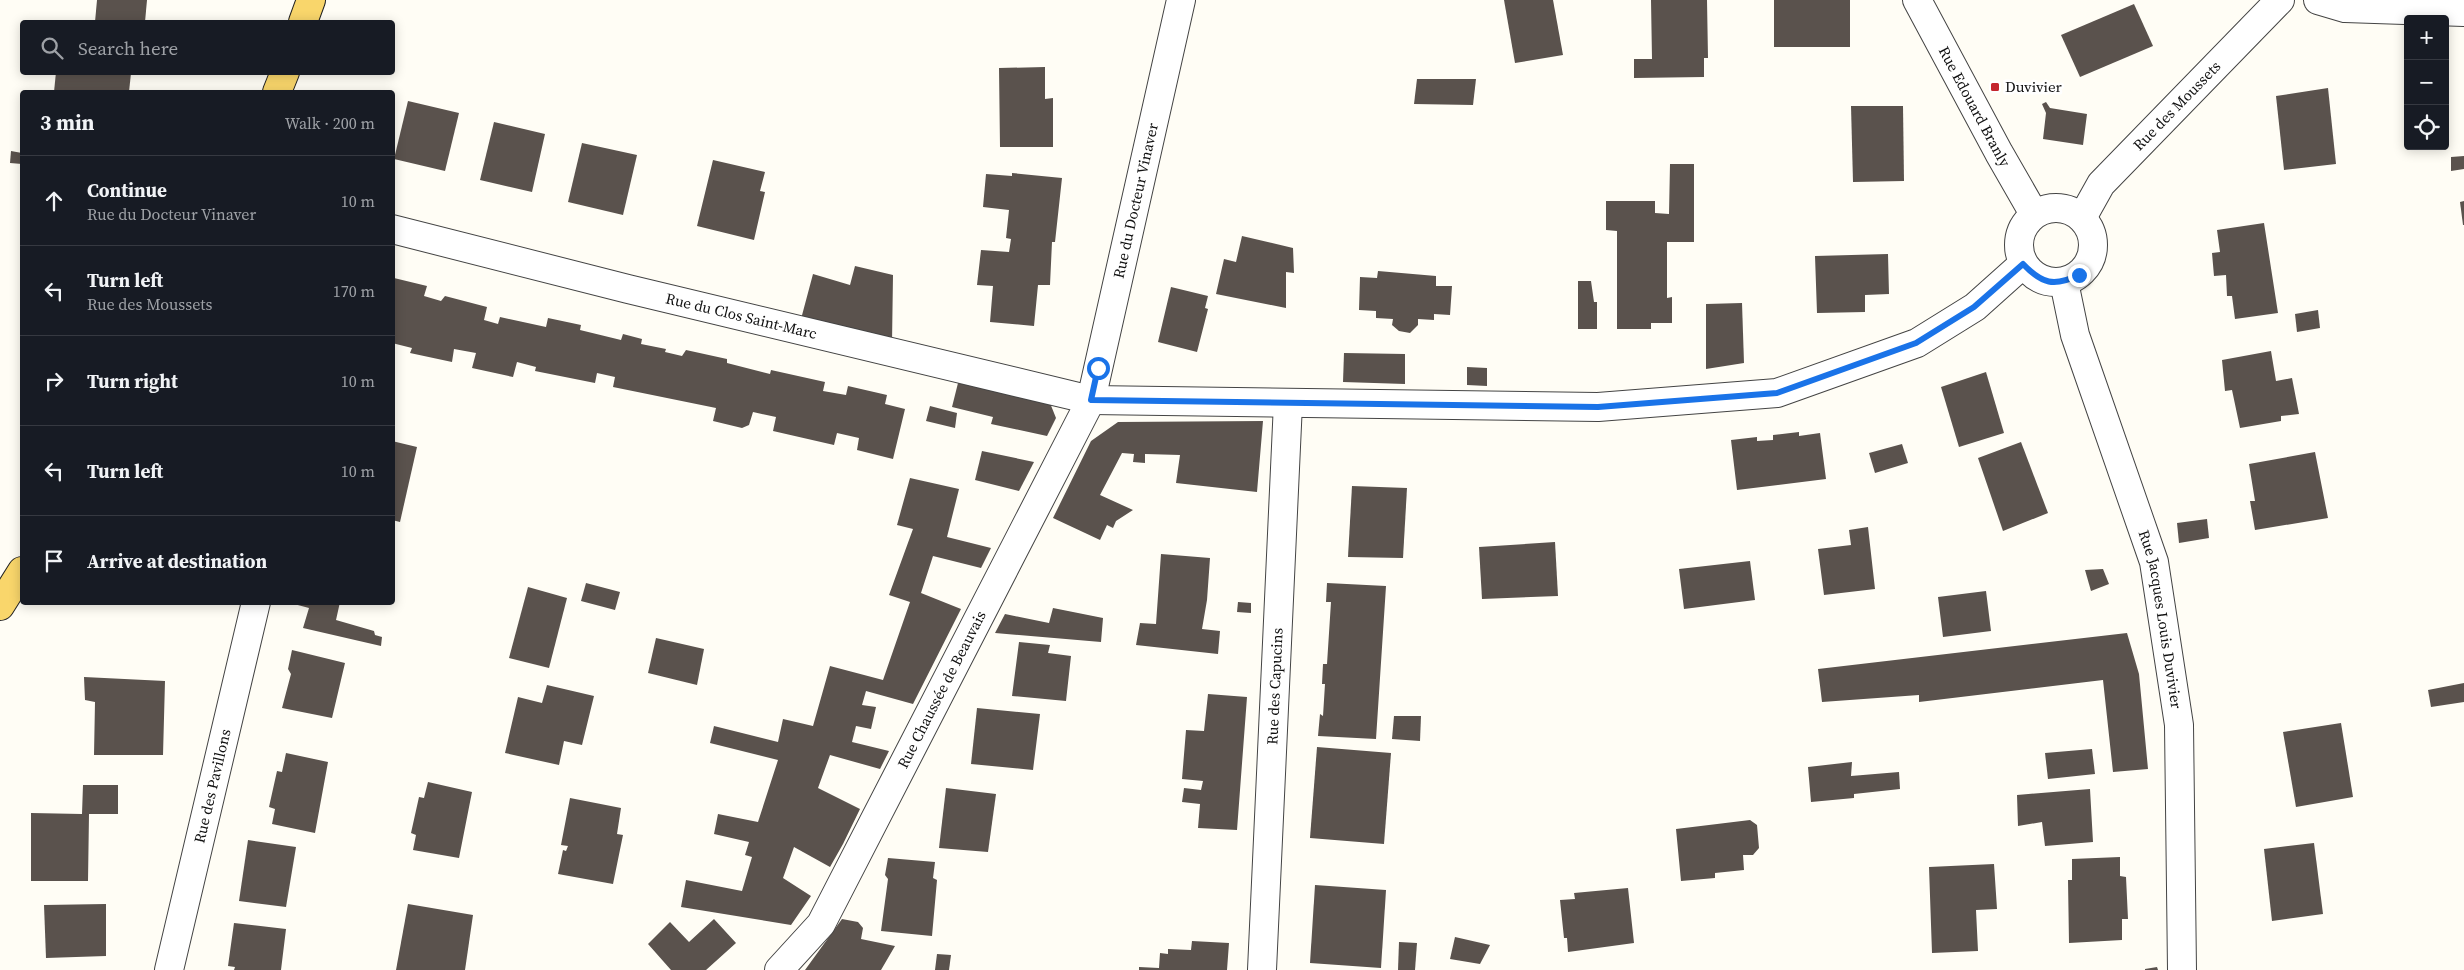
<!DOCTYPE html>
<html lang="en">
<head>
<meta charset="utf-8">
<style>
	body { margin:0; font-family:"Source Serif 4",serif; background:#242831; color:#f1f3f6 }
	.controls { position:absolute; right:15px; top:15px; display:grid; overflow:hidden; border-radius:5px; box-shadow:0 2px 12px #0003 }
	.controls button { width:45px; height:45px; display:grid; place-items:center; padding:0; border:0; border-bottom:1px solid #363941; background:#171b24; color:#f1f3f6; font:25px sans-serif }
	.stop { position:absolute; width:15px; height:15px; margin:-11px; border:4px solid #1a73e8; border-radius:50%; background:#fff }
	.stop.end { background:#1a73e8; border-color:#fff; box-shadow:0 1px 5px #0008 }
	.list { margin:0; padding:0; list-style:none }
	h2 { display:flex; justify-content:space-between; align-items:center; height:65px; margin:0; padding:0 20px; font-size:21px }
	h2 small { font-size:16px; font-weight:400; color:#9ea1a6 }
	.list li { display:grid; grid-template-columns:32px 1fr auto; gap:15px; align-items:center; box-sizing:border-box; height:90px; padding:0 20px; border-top:1px solid #363941 }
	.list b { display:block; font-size:19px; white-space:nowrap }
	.list p { margin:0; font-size:16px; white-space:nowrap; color:#9ea1a6 }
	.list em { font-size:16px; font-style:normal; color:#9ea1a6 }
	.icon { flex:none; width:28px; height:28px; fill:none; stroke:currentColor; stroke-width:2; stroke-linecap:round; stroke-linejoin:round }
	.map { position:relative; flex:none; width:2464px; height:970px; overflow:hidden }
	.search { position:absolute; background:#171b24; box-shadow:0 2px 12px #0003; left:20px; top:20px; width:375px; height:55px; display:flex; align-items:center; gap:12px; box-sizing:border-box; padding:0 18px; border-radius:5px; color:#9ea1a6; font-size:19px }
	.panel { position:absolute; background:#171b24; box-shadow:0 2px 12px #0003; left:20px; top:90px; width:375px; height:515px; border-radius:5px }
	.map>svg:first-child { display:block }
	.building { fill:#5a524d }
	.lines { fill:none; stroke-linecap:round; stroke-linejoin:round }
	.minor-casing { stroke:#444; stroke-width:30 }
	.major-casing { stroke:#222; stroke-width:30 }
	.minor { stroke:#fff; stroke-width:28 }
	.major { stroke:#f9d66b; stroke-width:28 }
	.route { stroke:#1a73e8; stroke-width:6 }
	.poi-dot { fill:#c4262e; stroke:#fff; stroke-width:2 }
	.labels { text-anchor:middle; stroke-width:5; stroke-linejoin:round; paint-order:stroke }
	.poi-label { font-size:15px; fill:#111; stroke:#fff; text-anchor:start }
	.street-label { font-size:15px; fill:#111; stroke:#fff }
</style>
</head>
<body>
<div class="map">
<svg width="2464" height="970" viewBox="0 0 2464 970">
	<rect width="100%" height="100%" fill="#fffdf5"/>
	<g class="building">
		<polygon points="97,0 147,0 145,22 95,22"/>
		<polygon points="1504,0 1553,0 1563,55 1515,63"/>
		<polygon points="1651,0 1707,0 1708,58 1704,58 1704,77 1634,78 1634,59 1652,59"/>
		<rect x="1774" y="0" width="76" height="47"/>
		<polygon points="2134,4 2153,46 2080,77 2061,35"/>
		<polygon points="1045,67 1045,99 1053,98 1053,147 1000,147 999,68"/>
		<polygon points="56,72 131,73 129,92 54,92"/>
		<polygon points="1417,79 1476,79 1473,105 1414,104"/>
		<polygon points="2328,88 2336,164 2284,170 2276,96"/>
		<polygon points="408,101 459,113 445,171 394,159"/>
		<polygon points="2046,102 2050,108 2087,114 2083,145 2043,139 2046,113 2042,104"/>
		<polygon points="1851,106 1903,106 1904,181 1853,182"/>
		<polygon points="494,122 545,134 532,192 480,180"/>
		<polygon points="582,143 637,155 623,215 568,202"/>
		<polygon points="11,151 22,153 22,164 10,163"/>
		<polygon points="2464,156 2464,169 2451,171 2451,157"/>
		<polygon points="713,160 765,172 760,191 765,192 754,240 697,226"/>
		<polygon points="1670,164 1694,164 1694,242 1667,242 1667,298 1672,297 1672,323 1651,323 1651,329 1617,329 1617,231 1606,230 1606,201 1655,201 1655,213 1669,214"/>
		<polygon points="1012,173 1062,178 1055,242 1052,242 1050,285 1038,285 1034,326 990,322 993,286 977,285 981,250 1009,252 1011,239 1006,238 1009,210 983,207 986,174 1012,176"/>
		<polygon points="2464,201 2464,225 2463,225 2460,202"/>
		<polygon points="2264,223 2278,313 2235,319 2232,296 2227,296 2226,275 2214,276 2212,253 2220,252 2217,230"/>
		<polygon points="1242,236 1293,248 1294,273 1286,272 1286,308 1216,294 1224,259 1236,262"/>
		<polygon points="1888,254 1889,294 1865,295 1865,312 1817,313 1815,256"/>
		<polygon points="855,266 893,275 892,343 801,319 813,274 850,285"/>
		<polygon points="1378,271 1436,276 1436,286 1452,286 1450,315 1434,314 1434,320 1418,319 1418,325 1410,333 1399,331 1392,325 1393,319 1376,318 1376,311 1359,310 1360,277 1377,278"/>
		<polygon points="394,278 427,286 424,296 441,301 445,296 487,307 484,320 498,324 500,317 546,327 548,318 581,325 580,330 621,340 623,334 642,339 641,344 666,349 665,352 682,356 686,350 727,359 727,363 770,374 771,370 825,382 823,391 846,395 848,386 887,395 885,404 905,409 893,459 857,450 859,438 837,433 834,445 773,431 776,417 753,412 749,425 742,428 713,421 716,408 613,387 615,377 597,373 595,383 535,371 536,367 517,362 513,377 472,368 476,353 454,349 452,362 410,353 412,348 392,343"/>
		<polygon points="1578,281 1591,281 1594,302 1597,302 1597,329 1578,329"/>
		<polygon points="1171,287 1208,296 1205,308 1208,309 1197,352 1158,342"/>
		<polygon points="1742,303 1744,363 1706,369 1706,304"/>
		<polygon points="2318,310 2320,328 2297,332 2295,314"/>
		<polygon points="2271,351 2276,381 2292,378 2299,414 2281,416 2281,421 2240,428 2232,390 2225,391 2222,360"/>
		<polygon points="1344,353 1405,354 1405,384 1343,382"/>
		<polygon points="1467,367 1487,368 1487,386 1467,385"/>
		<polygon points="1986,372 2004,433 1959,447 1941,387"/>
		<polygon points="958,383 1050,403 1056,418 1047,436 991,424 993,417 952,407"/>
		<polygon points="930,406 957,413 955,428 926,421"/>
		<polygon points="1263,421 1257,492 1176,483 1180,455 1145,454 1145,463 1133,462 1134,454 1122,453 1100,495 1133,510 1116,521 1113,528 1107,525 1100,540 1053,518 1091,441 1118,422"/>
		<polygon points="1799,432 1799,436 1820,433 1826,479 1737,490 1731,440 1757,437 1757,441 1773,440 1773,435"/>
		<polygon points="392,441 417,447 400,522 392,520"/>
		<polygon points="2021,442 2048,513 2003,531 1978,458"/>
		<polygon points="1902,444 1908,463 1875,473 1869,453"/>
		<polygon points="982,451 1034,462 1019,491 975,480"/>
		<polygon points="2315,452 2328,518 2255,530 2250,501 2255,501 2249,464"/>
		<polygon points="910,478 959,489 947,537 991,548 981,568 933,556 921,593 961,609 913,704 866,691 862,705 876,707 871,729 856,726 852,742 889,751 880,769 830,755 818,788 860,809 843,844 830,867 794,847 783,878 811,896 791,925 681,907 686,880 742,891 752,857 745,855 749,842 714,834 718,814 758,822 778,760 710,743 714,726 778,742 783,719 813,726 830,666 883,680 910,602 889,595 913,529 897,525"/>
		<polygon points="1352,486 1407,488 1403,558 1348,557"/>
		<polygon points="2207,519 2209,538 2179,543 2177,523"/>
		<polygon points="1868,527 1875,589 1824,595 1818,549 1851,545 1849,530"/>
		<polygon points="1555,542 1558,596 1482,599 1479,547"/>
		<polygon points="1161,554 1210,558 1207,600 1202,629 1220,631 1218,654 1136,645 1140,623 1156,624"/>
		<polygon points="1750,561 1755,600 1684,609 1679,569"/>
		<polygon points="2103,569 2109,584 2091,591 2085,570"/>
		<polygon points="586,583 620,592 615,610 581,601"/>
		<polygon points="1327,583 1386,586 1376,739 1318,736 1320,714 1323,716 1325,684 1322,684 1323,664 1327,664 1331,602 1326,602"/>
		<polygon points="528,587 567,598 549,668 509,658"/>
		<polygon points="1986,591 1991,631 1943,637 1938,597"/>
		<polygon points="294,602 340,602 336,620 374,631 375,635 382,637 381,646 303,628 309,608 294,604"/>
		<polygon points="1238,602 1251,603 1251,613 1237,612"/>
		<polygon points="1053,608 1103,618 1101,642 995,633 1005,614 1049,623"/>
		<polygon points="2127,633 2139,674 2148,769 2113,772 2103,680 1919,702 1919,695 1822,702 1818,669"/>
		<polygon points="656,638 704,649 697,685 648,673"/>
		<polygon points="1019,642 1050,645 1048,653 1071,656 1066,701 1012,696"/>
		<polygon points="292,650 345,663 332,718 282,708 291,674 288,669"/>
		<polygon points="84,677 165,681 163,755 94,755 95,702 85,700"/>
		<polygon points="2464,683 2464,702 2431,707 2428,690"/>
		<polygon points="547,685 594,696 582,745 564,741 559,765 505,753 518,697 542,703"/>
		<polygon points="1208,694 1247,697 1237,830 1198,828 1200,804 1182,802 1184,788 1201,790 1203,781 1182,779 1186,730 1204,731"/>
		<polygon points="977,708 1040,714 1033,770 971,764"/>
		<polygon points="1394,716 1421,716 1420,741 1392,739"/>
		<polygon points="2341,723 2353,797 2296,807 2283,732"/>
		<polygon points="1317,747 1391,753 1384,844 1310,838"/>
		<polygon points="2092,749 2095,774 2048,779 2045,753"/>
		<polygon points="286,753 328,762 315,833 272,824 275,809 269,807 277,771 282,772"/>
		<polygon points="1852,762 1851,776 1899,772 1900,789 1854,794 1854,798 1811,802 1808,767"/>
		<polygon points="428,782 472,792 459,858 413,850 416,835 411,833 419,797 424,798"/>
		<polygon points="83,785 118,785 118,814 89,814 88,881 31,881 31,813 82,814"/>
		<polygon points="946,788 996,794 988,852 939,848"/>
		<polygon points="2090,789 2093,842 2045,846 2042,822 2018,826 2017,795"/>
		<polygon points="570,798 621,808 617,834 623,835 613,884 558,874 563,850 566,851 568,846 561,845"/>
		<polygon points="1750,820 1757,825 1759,848 1753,855 1743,855 1744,870 1715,873 1715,878 1681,881 1676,829"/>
		<polygon points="248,840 296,847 286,907 239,901"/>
		<polygon points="2314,843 2323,914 2272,921 2264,849"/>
		<polygon points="2120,857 2120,876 2126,877 2128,919 2122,919 2122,940 2069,943 2068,880 2072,880 2072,859"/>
		<polygon points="888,858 935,862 933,878 937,880 932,936 881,931 888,879 885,875"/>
		<polygon points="1994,864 1997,909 1976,910 1978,951 1932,953 1929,867"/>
		<polygon points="1315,885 1386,890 1381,968 1310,963"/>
		<polygon points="1628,888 1634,943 1568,952 1567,938 1564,938 1560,900 1575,899 1574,893"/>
		<polygon points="106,904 106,956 46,958 44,905"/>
		<polygon points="408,904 473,915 465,970 396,970"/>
		<polygon points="714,919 736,943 706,970 671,970 648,944 670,922 689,942"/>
		<polygon points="842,919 858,922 863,928 861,939 895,946 881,970 805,970"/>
		<polygon points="234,923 286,929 281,970 234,970 235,967 228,966"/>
		<polygon points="1455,937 1490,945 1480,964 1450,959"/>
		<polygon points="1192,941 1229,943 1227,970 1139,970 1139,967 1159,968 1160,953 1168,954 1168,949 1191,950"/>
		<polygon points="1399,942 1417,943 1415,970 1398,970"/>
		<polygon points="937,954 951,955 949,970 935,970"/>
		<polygon points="2157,967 2158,970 2145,970 2145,969"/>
	</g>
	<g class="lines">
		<g class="minor-casing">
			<g id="minor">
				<path id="s1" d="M1917,0L1999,153L2034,214"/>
				<polyline points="2318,0 2345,8 2464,12"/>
				<circle cx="2056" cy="245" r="37"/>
				<path id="s2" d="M2082,218L2101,184L2280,0"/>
				<path id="s3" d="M392,229L628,289L1091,400L1598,407L1777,393L1917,343L1975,307L2023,264"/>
				<path id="s4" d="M2064,282L2075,335L2154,562L2179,725L2182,970"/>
				<path id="s5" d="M169,970L256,602"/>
				<path id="s6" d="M779,970L821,924L1091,400L1181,0"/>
				<path id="s7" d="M1262,970L1288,403"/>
			</g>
		</g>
		<g class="major-casing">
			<g id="major">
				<polyline points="303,22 311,0"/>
				<polyline points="277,92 285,72"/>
				<polyline points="0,606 22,571"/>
			</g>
		</g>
		<use href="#minor" class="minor"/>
		<use href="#major" class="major"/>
	</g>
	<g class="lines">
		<path class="route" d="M1098,368L1091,400L1598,407L1777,393L1916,343L1974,307L2023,264C2042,284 2054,287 2079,275"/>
	</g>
	<rect class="poi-dot" x="1990" y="82" width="10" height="10" rx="2.5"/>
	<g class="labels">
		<g class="poi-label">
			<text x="2005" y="92">Duvivier</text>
		</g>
		<g class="street-label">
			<text dy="5" stroke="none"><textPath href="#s2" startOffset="148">Rue des Moussets</textPath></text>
			<text dy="5" stroke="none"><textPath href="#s1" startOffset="121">Rue Edouard Branly</textPath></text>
			<text dy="5" stroke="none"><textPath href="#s6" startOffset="856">Rue du Docteur Vinaver</textPath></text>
			<text dy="5" stroke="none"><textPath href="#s3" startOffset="360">Rue du Clos Saint-Marc</textPath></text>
			<text dy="5" stroke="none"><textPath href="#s4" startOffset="352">Rue Jacques Louis Duvivier</textPath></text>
			<text dy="5" stroke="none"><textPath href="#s7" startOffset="284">Rue des Capucins</textPath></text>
			<text dy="5" stroke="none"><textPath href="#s6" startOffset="326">Rue Chaussée de Beauvais</textPath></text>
			<text dy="5" stroke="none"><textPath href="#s5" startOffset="189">Rue des Pavillons</textPath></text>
		</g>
	</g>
</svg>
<div class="controls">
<button>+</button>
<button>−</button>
<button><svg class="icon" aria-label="locate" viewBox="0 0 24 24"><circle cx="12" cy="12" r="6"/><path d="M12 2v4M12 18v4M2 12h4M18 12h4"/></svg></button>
</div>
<div class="stop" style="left:1098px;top:368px"></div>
<div class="stop end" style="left:2079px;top:275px"></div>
<div class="search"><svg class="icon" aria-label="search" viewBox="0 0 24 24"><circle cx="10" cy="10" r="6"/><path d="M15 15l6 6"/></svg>Search here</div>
<section class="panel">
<h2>3 min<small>Walk · 200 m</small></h2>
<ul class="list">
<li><svg class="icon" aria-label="ahead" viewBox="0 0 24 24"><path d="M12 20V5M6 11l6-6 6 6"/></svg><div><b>Continue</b><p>Rue du Docteur Vinaver</p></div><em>10 m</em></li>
<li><svg class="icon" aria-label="left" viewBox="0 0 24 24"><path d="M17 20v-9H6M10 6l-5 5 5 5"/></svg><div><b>Turn left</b><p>Rue des Moussets</p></div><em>170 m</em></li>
<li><svg class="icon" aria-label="right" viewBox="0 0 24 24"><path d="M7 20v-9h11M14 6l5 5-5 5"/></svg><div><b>Turn right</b></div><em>10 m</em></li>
<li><svg class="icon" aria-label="left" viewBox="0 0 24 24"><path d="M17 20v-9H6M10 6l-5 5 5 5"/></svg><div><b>Turn left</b></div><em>10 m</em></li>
<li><svg class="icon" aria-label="arrive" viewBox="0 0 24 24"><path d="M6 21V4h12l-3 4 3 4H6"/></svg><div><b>Arrive at destination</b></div></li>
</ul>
</section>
</div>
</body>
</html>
